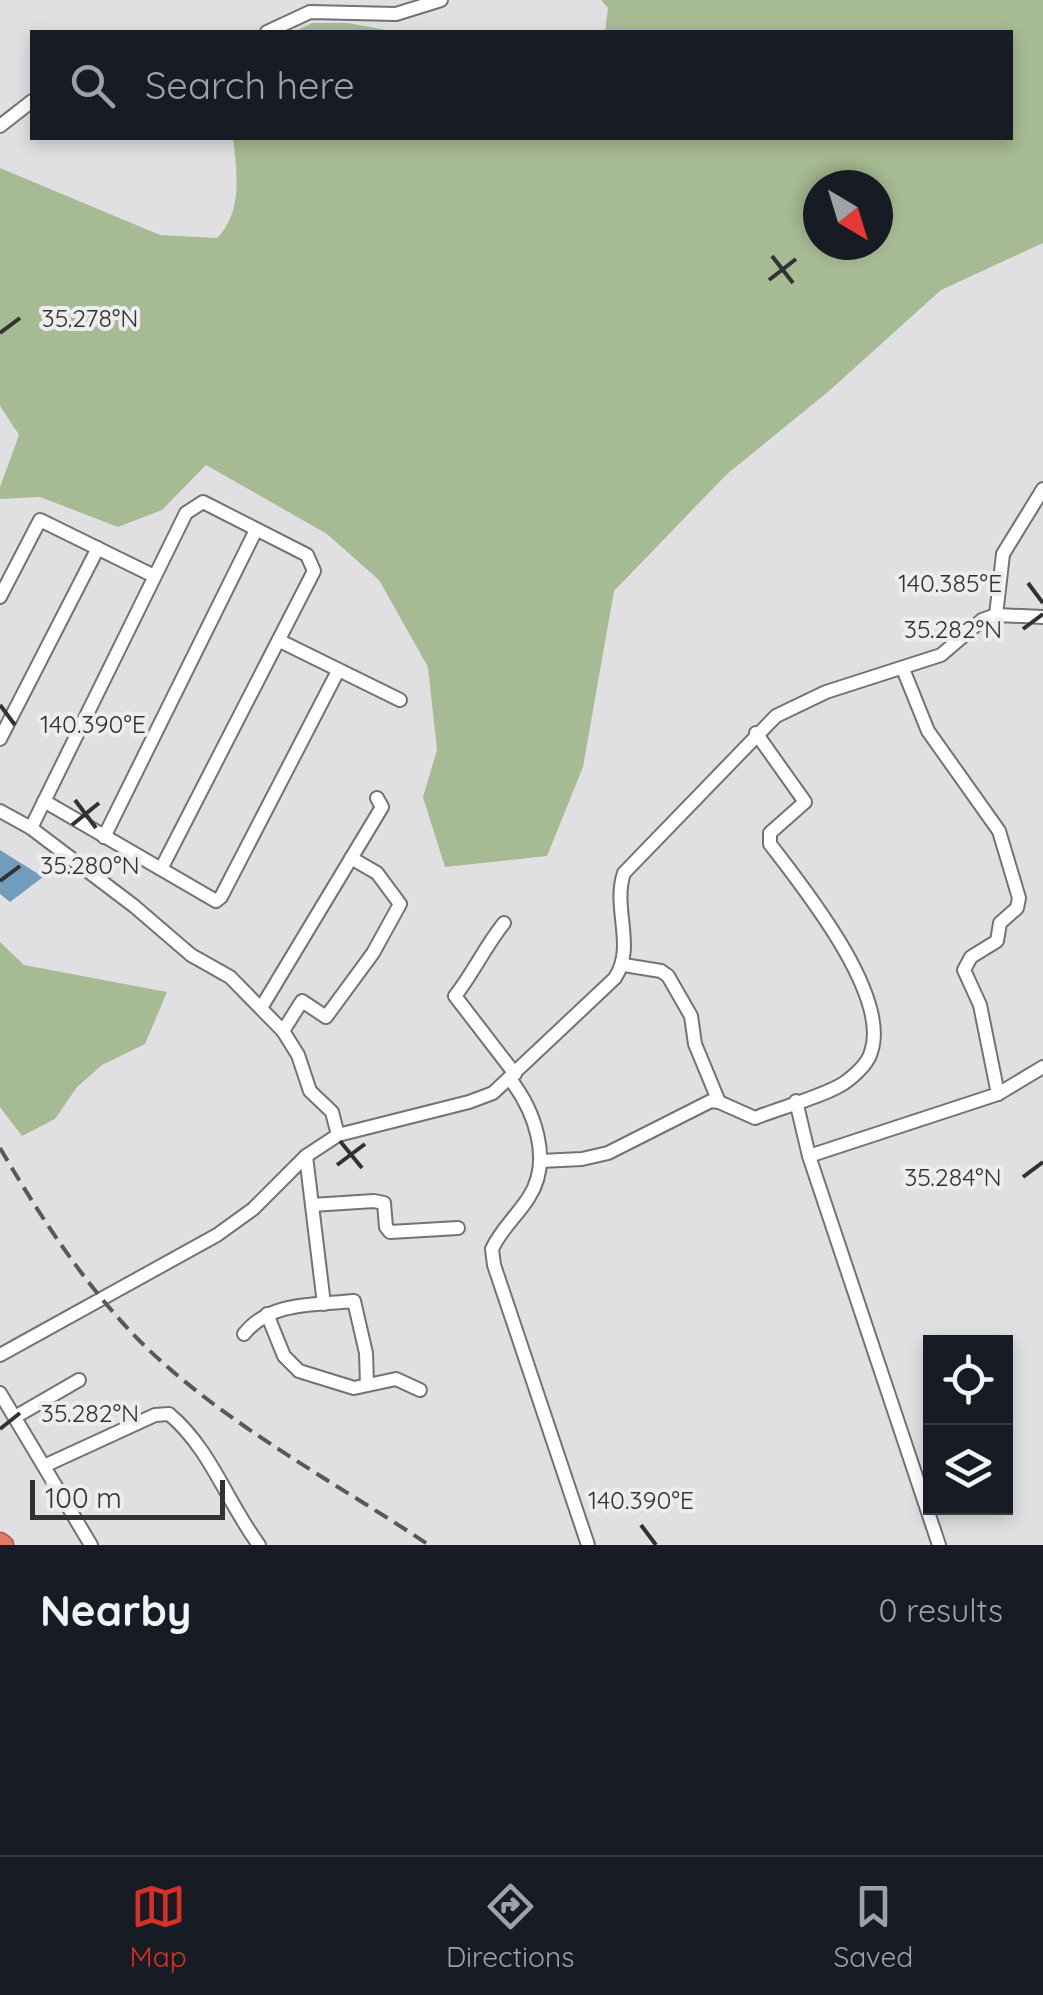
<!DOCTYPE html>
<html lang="en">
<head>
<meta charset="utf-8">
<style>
	body { margin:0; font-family:Quicksand,sans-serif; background:#20242c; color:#f1f3f6 }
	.controls { position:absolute; right:30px; bottom:30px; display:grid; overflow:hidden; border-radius:0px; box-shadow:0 5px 15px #0003 }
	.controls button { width:90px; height:90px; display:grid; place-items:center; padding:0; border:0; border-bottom:2px solid #363941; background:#171b24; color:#f1f3f6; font:50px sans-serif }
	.compass { position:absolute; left:803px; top:170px; width:90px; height:90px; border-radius:50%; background:#171b24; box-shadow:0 5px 15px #0003; rotate:142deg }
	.scale { position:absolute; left:30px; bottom:25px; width:195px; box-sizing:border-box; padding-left:10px; border:5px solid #323233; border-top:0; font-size:28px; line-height:35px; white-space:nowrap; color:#323233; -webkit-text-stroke:8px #ededef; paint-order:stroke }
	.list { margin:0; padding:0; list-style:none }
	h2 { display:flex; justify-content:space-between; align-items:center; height:130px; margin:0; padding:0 40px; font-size:42px }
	h2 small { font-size:32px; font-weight:400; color:#9ea1a6 }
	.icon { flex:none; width:55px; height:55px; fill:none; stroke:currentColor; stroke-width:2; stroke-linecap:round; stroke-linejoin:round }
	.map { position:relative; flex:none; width:1043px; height:1545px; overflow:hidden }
	.search { position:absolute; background:#171b24; box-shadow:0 5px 15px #0003; left:30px; right:30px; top:30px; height:110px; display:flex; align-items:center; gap:25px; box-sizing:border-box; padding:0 35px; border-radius:0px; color:#9ea1a6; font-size:38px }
	.sheet { height:310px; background:#171b24 }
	nav { display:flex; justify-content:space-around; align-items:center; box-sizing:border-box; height:140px; border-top:2px solid #363941; background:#171b24; font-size:28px; color:#9ea1a6 }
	nav a { display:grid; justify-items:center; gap:5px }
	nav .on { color:#d93025 }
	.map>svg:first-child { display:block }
	.green { fill:#a6ba93; fill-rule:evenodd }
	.water { fill:#719cbb }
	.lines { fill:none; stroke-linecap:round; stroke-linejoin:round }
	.minor-casing { stroke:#737374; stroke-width:16 }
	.highway-casing { stroke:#a36053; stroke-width:21 }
	.minor { stroke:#fff; stroke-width:12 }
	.highway { stroke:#e07864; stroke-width:18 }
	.rail { stroke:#585859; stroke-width:4; stroke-dasharray:15 8; stroke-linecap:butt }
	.ticks { fill:none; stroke:#323233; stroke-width:4 }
	.ticks-label { font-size:25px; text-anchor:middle; fill:#323233; stroke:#ededef; stroke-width:8; stroke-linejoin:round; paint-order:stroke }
</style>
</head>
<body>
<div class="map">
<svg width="1043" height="1545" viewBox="0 0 1043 1545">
	<rect width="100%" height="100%" fill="#e0e0e2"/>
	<g class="green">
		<path d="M601,0H1043V243L941,290L829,391L727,474L614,591L583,767L547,856L445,867L423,797L437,750L428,667L379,580L327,534L206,465L162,510L118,527L40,497L0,499V487L19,435L0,406V168L160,235L217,238C243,213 237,171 233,138H1010V32H605L608,8ZM878,185V245H818V185Z"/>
		<polygon points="312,23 348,23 397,32 294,32"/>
		<polygon points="0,942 24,965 167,992 145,1044 102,1065 77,1087 55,1119 22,1136 0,1107"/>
	</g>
	<polygon class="water" points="0,850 43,877 10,902 0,894"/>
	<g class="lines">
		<g class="minor-casing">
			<g id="minor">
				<polyline points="267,32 310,12 396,14 441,0"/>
				<polyline points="0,126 32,101"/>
				<polyline points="0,597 40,520 154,576"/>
				<polyline points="996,615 1003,554 1043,489"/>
				<polyline points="280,641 400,700"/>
				<polyline points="903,669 928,731 999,831 1019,898 1017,908 1000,923 997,941 971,957 964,970 980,1005 998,1094"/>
				<polyline points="0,739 98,548"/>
				<polyline points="44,801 216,901 221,897 338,671"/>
				<polyline points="0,811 31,828 134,906 191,955 230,977 283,1031 298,1055 310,1091 332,1112 338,1135"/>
				<polyline points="31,828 186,513 203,502 307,555 314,571 161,869"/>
				<polyline points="104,837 256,530"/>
				<path d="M504,923C484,948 474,972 455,996L515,1074"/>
				<polyline points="624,965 661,971 668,976 691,1016 695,1044 719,1102"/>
				<polyline points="261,1008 382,807 377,798"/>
				<polyline points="283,1031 302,1001 326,1017 373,953 400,904 377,873 351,858"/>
				<path d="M510,1079C534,1110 553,1160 529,1197C518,1215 501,1229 492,1249L494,1265L588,1545"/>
				<polyline points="796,1101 809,1156 939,1545"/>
				<polyline points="306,1156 324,1304"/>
				<polyline points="809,1156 998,1094 1043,1067"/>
				<path d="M540,1161L582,1159L608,1153L711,1101L719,1102L755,1118C777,1109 831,1094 847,1081C856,1074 868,1064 871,1052C891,996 803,887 770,844V833L805,802L756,733"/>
				<polyline points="312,1205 374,1201 384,1203 386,1227 390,1232 458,1228"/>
				<polyline points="267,1314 284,1356 299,1371 354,1388 396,1379 420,1390"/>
				<path d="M244,1334C270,1301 315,1305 354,1301L366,1353L367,1384"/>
				<path d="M0,1355L217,1235L253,1209L306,1156L338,1135L469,1102L493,1093L615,978C636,946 612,908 624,873L776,716L826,692L941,655L982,620L996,615L1043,617"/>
				<polyline points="0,1393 91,1545"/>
				<polyline points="15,1417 79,1380"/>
				<path d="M44,1466L155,1415L169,1414C210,1448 227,1502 259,1545"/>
			</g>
		</g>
		<g class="highway-casing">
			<polyline id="highway" points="0,1542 4,1545"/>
		</g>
		<use href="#minor" class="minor"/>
		<use href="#highway" class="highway"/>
		<path class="rail" d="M0,1148C38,1213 80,1278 132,1333C213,1418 332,1480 429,1545"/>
	</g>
	<path class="ticks" d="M772,256L793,283M769,280L796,259M0,333L20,318M1028,583L1043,603M1023,629L1043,614M0,705L15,725M75,800L96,828M72,825L99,803M0,881L20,866M340,1141L362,1168M337,1165L365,1144M1023,1177L1043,1162M0,1429L20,1413M641,1525L656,1545"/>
	<g class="ticks-label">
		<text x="90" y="327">35.278°N</text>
		<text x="950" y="592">140.385°E</text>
		<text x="953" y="638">35.282°N</text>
		<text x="93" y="733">140.390°E</text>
		<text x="90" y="874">35.280°N</text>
		<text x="953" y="1186">35.284°N</text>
		<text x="90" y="1422">35.282°N</text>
		<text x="641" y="1509">140.390°E</text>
	</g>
</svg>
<div class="controls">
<button><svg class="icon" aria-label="locate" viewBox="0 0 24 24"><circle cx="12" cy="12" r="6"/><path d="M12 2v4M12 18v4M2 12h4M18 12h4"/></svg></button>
<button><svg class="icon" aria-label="layers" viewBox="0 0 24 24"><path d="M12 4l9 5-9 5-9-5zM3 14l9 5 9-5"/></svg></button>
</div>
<svg class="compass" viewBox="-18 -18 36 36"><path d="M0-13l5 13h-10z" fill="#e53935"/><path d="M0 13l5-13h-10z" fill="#9ea1a6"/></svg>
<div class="scale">100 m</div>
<div class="search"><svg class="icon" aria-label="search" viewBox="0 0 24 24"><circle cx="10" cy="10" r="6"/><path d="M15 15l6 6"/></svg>Search here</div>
</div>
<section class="sheet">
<h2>Nearby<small>0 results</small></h2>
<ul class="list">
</ul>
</section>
<nav>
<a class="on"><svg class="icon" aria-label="map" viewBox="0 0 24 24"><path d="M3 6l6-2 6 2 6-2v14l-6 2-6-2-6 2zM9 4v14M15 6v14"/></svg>Map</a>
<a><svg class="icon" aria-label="directions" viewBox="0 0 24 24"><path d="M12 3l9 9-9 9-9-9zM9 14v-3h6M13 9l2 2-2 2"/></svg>Directions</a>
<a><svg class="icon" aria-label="saved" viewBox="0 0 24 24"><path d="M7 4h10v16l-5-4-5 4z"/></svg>Saved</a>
</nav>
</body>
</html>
